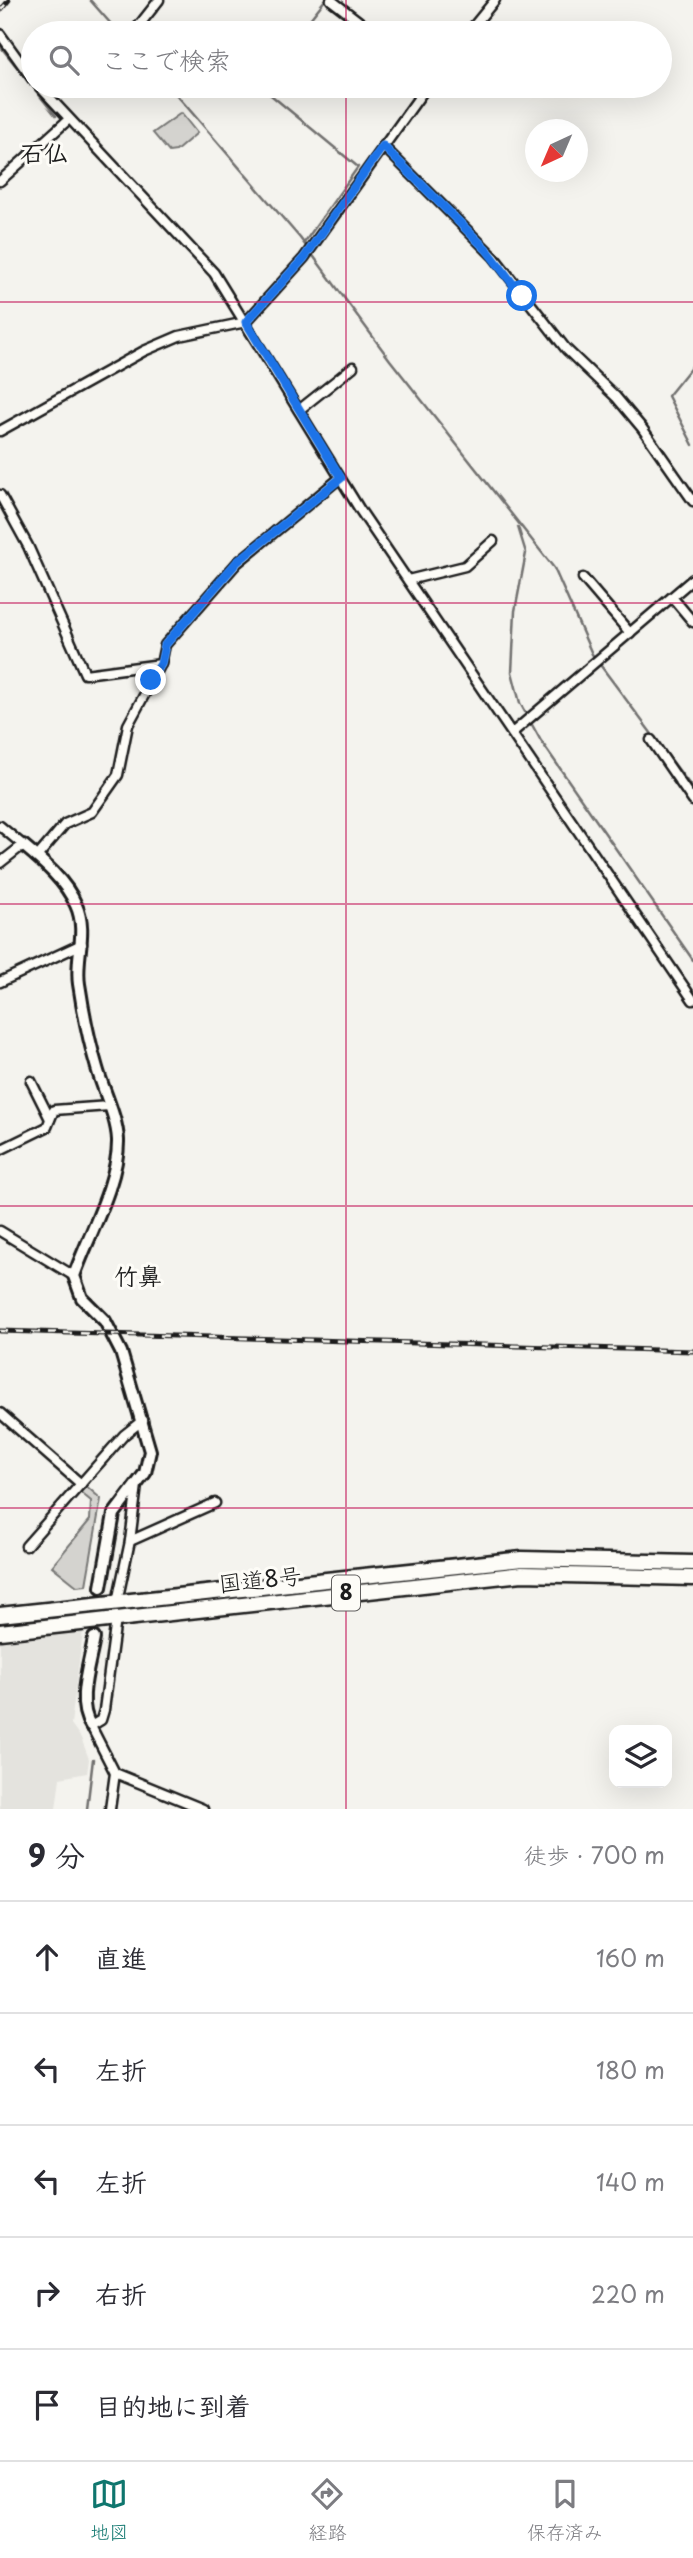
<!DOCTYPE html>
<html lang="ja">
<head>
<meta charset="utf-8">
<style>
	body { margin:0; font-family:"Playpen Sans","Klee One",sans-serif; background:#f2f2f3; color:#2b2b33 }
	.controls { position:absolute; right:21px; bottom:21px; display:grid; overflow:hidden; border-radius:14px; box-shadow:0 7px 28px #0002 }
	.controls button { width:63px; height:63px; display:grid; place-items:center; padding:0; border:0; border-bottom:2px solid #e1e1e2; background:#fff; color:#2b2b33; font:35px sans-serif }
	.compass { position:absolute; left:525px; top:119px; width:63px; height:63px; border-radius:50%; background:#fff; box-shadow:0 7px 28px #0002; rotate:224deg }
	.stop { position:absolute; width:21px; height:21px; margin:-16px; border:5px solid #1a73e8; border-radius:50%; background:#fff }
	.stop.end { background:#1a73e8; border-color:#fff; box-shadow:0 2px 7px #0008 }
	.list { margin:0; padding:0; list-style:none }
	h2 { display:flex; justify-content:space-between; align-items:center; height:91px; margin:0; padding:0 28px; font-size:30px }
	h2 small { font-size:23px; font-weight:400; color:#7c7c81 }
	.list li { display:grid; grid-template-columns:46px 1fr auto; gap:21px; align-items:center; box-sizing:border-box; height:112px; padding:0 28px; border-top:2px solid #e1e1e2 }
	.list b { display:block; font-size:26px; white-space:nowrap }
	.list em { font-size:23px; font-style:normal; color:#7c7c81 }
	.icon { flex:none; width:38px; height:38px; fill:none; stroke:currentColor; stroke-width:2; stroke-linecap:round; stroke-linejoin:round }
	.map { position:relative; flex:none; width:693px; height:1809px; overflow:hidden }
	.search { position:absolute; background:#fff; box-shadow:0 7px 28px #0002; left:21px; right:21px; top:21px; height:77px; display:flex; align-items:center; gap:18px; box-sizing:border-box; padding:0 24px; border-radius:38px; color:#7c7c81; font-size:26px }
	.sheet { height:651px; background:#fff }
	nav { display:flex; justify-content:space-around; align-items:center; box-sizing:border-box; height:98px; border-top:2px solid #e1e1e2; background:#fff; font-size:19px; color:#7c7c81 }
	nav a { display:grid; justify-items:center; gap:4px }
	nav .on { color:#0f766e }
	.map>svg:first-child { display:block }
	.built { fill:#e4e3de }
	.green { fill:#d4d3cf; stroke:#787876; stroke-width:2 }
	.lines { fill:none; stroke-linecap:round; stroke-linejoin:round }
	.stream { stroke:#72716f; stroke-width:2.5 }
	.tertiary-tunnel { stroke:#c9c8c4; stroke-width:10; stroke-dasharray:10 5; stroke-linecap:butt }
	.minor-casing { stroke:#1c1c1c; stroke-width:13 }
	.tertiary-casing { stroke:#1c1c1c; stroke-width:16 }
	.trunk-casing { stroke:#1c1c1c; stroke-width:19 }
	.minor { stroke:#fdfcf7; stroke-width:8 }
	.tertiary { stroke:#fdfcf7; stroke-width:10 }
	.trunk { stroke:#fdfcf7; stroke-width:14 }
	.rail-casing { stroke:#1c1c1c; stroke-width:5 }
	.rail { stroke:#fdfcf7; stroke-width:2.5; stroke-dasharray:8; stroke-linecap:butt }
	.route { stroke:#1a73e8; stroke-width:9 }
	.grid { fill:none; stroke:#c2185b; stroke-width:2; stroke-opacity:0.55 }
	.labels { text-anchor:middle; stroke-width:6; stroke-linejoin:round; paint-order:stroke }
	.shield { fill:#fdfcf7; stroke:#605f5e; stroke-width:2 }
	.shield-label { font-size:21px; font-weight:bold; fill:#1c1c1c }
	.street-label { font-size:23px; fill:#1c1c1c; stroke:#fdfcf7 }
	.neighbourhood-label { font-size:24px; font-weight:bold; fill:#1c1c1c; stroke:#fdfcf7 }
</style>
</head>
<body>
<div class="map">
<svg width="693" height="1809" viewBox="0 0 693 1809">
	<rect width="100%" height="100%" fill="#f4f3ee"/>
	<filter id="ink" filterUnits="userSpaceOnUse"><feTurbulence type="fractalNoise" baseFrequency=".0143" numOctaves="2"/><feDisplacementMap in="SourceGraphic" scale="14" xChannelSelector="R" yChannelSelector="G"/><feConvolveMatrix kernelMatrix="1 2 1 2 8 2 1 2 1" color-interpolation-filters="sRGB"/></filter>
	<g filter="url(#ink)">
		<polygon class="built" points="83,1631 71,1724 81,1738 89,1759 87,1773 60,1778 56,1809 0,1809 0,1642"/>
		<g class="green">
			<polygon points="181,113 197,133 176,151 169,152 153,133"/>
			<polygon points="84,1484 101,1499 86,1585 77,1586 52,1566 90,1520 91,1501 79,1491"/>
		</g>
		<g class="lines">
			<g class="stream">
				<polyline points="90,0 119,33"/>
				<polyline points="299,33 325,0"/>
				<polyline points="0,46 56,116"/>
				<polyline points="169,86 300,238 390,360 554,568 592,654 693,789"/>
				<polyline points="260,86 358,167 304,243"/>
				<polyline points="693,365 668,396 693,445"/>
				<polyline points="518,527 526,553 515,611 512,672 520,703 541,741 693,960"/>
				<polyline points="87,1809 93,1759"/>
			</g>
			<polyline class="tertiary-tunnel" points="94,1638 101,1587"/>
			<g class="minor-casing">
				<g id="minor">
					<polyline points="331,0 374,33"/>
					<polyline points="133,33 159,0"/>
					<polyline points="468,33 495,0"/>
					<polyline points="0,34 33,80"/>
					<polyline points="39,86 214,273 360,510 693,1000"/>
					<polyline points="383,146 494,257 566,349 616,397 642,428 693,501"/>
					<polyline points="0,181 69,119"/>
					<polyline points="299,410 353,367"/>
					<polyline points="0,431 144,351 179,336 246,322 304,258 427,86"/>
					<polyline points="0,495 28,546 85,674 161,664"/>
					<polyline points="583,578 630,633"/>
					<polyline points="408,580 465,566 493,541"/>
					<polyline points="672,597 693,622"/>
					<polyline points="512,733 693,579"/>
					<polyline points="651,740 693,801"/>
					<polyline points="0,826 23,845 0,863"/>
					<polyline points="37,857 65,824 92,812 118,775 128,725 161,664 165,645 237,563 340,478"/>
					<polyline points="0,982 82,944"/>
					<polyline points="31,1081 50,1119"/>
					<polyline points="0,1150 47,1127 54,1110 109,1106"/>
					<polyline points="0,1231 74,1276"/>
					<polyline points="0,1413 81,1484"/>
					<polyline points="130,1541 215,1503"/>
					<polyline points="26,1546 124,1435 143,1420"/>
					<polyline points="117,1602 130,1541 137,1485"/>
					<polyline points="115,1773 203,1809"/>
					<polyline points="110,1809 115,1773 91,1726 101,1720 104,1710 116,1619"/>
				</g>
			</g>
			<g class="tertiary-casing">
				<g id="tertiary">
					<path d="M23,845C42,861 66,881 76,905C88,931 75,958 79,984C83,1011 89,1041 97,1068C103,1090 117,1117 118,1140C119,1182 88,1236 74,1276L82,1298L105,1321L121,1352L150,1451L145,1473L114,1514L101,1587"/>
					<path d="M91,1726C75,1703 90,1664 94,1638"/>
				</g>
			</g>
			<g class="trunk-casing">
				<g id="trunk">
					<polyline points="0,1615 522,1559 693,1563"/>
					<polyline points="0,1632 522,1574 693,1578"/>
				</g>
			</g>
			<use href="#minor" class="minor"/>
			<use href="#tertiary" class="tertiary"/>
			<use href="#trunk" class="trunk"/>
			<g class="rail-casing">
				<g id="rail">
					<polyline points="0,11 9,0"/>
					<polyline points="0,1331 693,1351"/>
				</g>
			</g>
			<use href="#rail" class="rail"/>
		</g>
	</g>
	<g class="lines" filter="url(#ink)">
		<polyline class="route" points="151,680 161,664 165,645 237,562 341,478 246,322 304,258 383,146 487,250 522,296"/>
	</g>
	<path class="grid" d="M346,0V33M346,86V1809M0,302H693M0,603H693M0,904H693M0,1206H693M0,1508H693"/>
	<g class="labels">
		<rect class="shield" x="332" y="1575.5" width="28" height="35" rx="5"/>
		<g class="shield-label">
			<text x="346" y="1600">8</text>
		</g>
		<g class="street-label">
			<text transform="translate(260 1580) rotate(-6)" y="8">国道8号</text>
		</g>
		<g class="neighbourhood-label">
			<text x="44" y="162">石仏</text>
			<text x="138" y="1285">竹鼻</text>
		</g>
	</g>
</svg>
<div class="controls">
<button><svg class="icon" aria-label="layers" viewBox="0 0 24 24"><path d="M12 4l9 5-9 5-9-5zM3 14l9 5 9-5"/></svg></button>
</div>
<svg class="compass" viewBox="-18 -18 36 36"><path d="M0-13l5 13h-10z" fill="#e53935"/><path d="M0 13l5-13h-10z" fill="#7c7c81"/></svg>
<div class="stop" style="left:522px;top:296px"></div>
<div class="stop end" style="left:151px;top:680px"></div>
<div class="search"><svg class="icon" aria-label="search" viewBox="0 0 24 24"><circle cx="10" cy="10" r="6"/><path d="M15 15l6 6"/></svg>ここで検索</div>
</div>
<section class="sheet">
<h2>9 分<small>徒歩 · 700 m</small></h2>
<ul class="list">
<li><svg class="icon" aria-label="ahead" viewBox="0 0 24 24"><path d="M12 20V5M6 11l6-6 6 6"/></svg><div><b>直進</b></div><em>160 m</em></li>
<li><svg class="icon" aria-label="left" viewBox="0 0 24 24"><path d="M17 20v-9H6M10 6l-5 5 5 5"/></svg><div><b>左折</b></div><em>180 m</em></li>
<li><svg class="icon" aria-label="left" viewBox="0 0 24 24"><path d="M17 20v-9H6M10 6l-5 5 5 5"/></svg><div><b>左折</b></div><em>140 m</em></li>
<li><svg class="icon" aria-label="right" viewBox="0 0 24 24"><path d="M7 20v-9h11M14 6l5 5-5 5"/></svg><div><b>右折</b></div><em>220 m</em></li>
<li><svg class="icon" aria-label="arrive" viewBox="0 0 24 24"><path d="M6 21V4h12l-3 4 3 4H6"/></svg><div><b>目的地に到着</b></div></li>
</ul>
</section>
<nav>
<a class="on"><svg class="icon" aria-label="map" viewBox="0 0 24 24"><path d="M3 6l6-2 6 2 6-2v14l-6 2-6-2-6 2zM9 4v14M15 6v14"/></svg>地図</a>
<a><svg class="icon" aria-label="directions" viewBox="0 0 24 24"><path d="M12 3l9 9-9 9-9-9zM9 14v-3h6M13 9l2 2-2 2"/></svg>経路</a>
<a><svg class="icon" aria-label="saved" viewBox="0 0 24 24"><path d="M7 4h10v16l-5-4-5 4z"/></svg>保存済み</a>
</nav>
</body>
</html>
